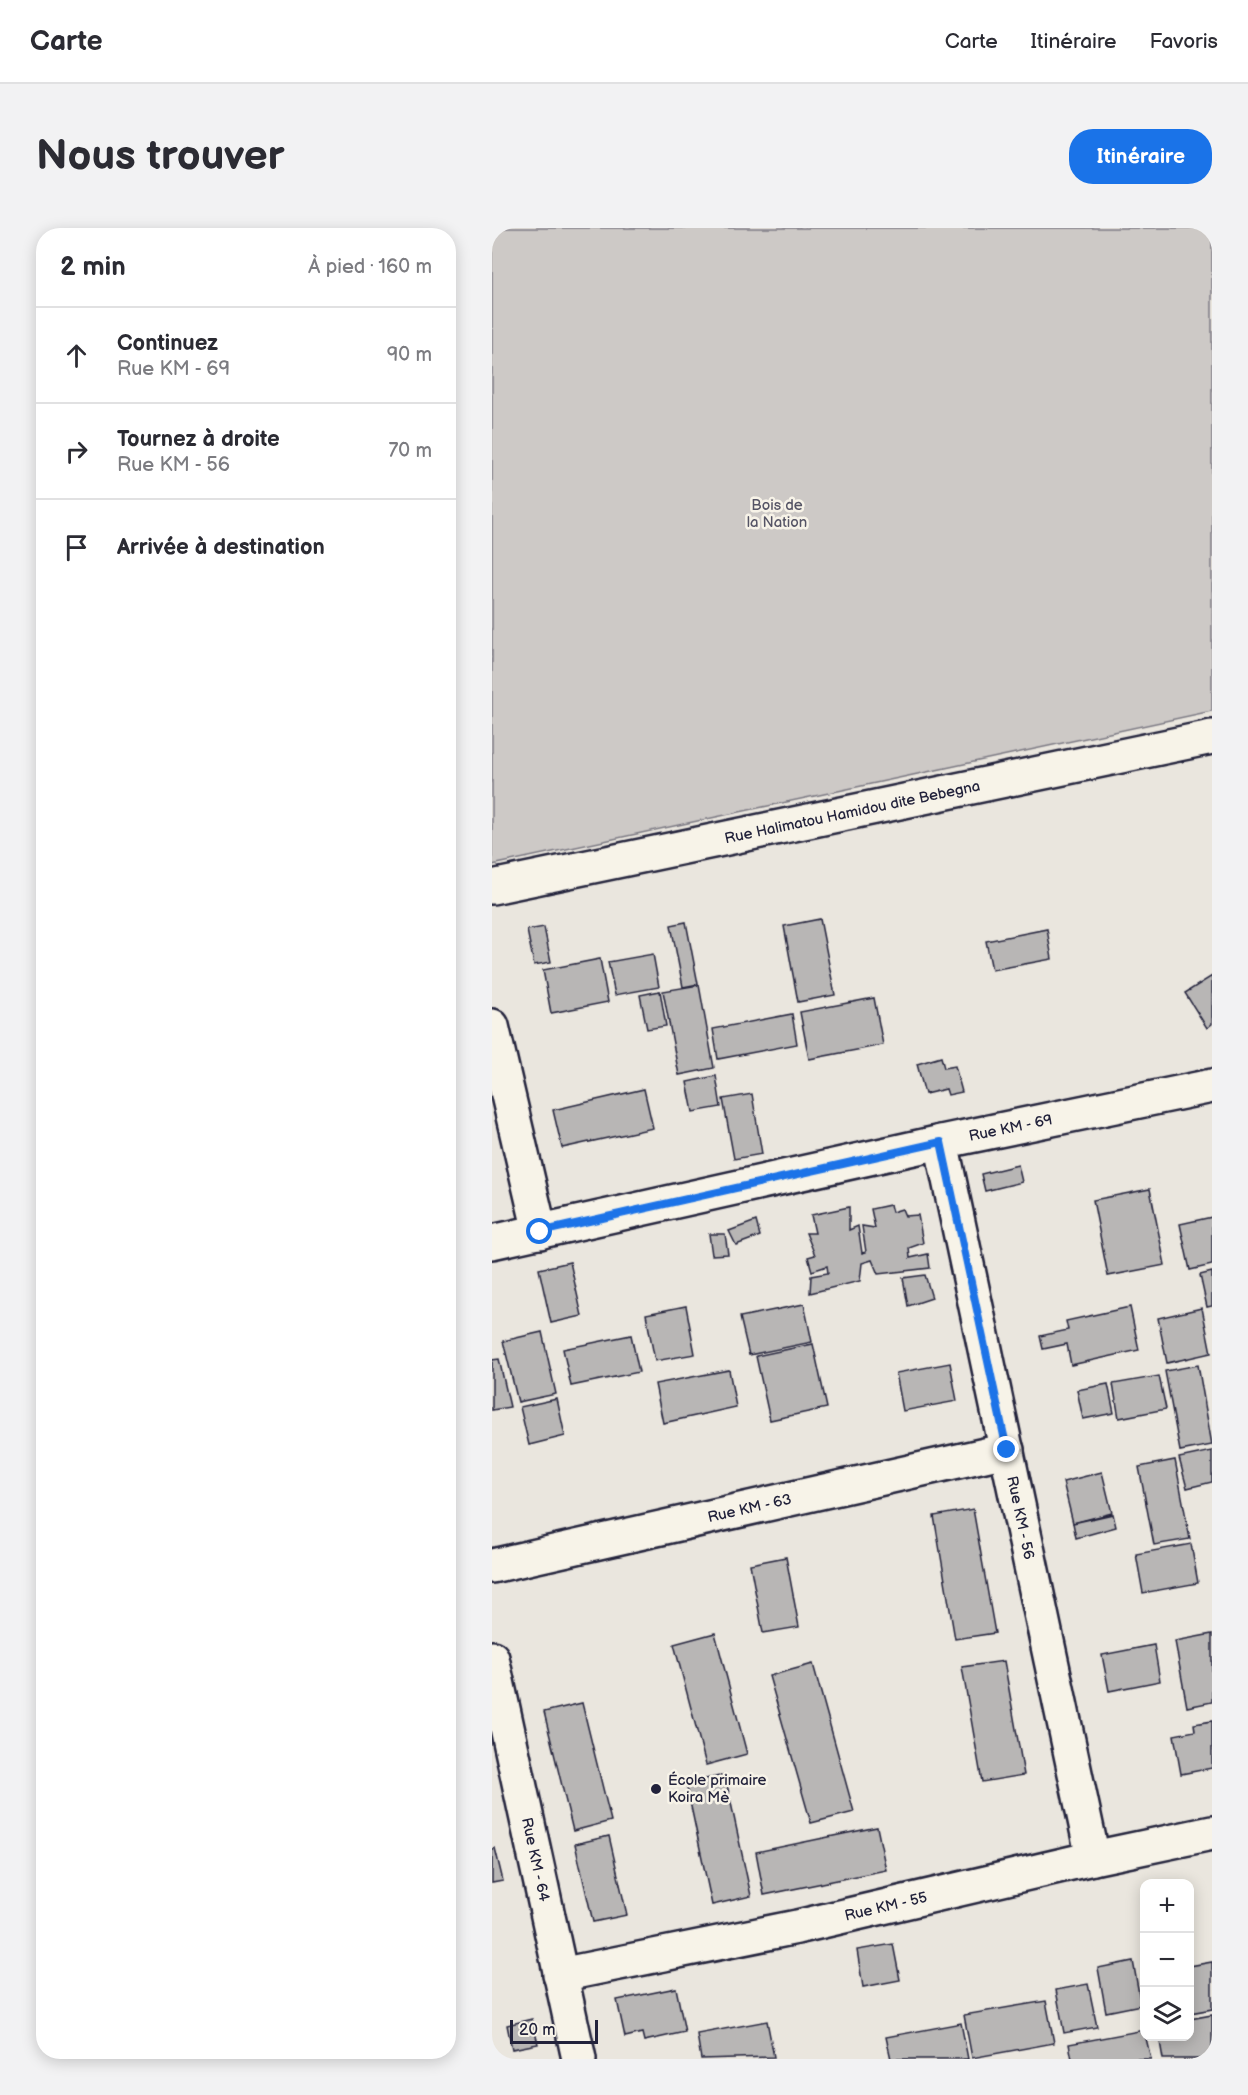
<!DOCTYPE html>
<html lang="fr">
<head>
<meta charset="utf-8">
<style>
	body { margin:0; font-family:"Balsamiq Sans",sans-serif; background:#f2f2f3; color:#2b2b33 }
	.controls { position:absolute; right:18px; bottom:18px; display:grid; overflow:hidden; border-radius:12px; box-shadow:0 3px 15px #0003 }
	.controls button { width:54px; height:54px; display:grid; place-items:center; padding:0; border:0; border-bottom:2px solid #e1e1e2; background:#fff; color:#2b2b33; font:30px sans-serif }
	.scale { position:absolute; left:18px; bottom:15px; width:88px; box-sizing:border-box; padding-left:6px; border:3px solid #22223b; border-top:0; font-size:16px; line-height:21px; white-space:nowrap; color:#22223b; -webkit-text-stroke:4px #f7f3e8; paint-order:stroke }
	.stop { position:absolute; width:18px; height:18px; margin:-14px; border:4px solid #1a73e8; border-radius:50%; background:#fff }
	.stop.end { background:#1a73e8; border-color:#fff; box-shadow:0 2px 6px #0008 }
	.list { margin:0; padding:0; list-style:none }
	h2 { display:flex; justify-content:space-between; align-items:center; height:78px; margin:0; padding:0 24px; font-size:26px }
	h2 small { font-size:20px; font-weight:400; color:#7c7c81 }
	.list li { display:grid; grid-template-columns:39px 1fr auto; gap:18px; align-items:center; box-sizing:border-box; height:96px; padding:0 24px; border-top:2px solid #e1e1e2 }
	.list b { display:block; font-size:22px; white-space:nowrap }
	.list p { margin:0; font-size:20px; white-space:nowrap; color:#7c7c81 }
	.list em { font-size:20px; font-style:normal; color:#7c7c81 }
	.icon { flex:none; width:33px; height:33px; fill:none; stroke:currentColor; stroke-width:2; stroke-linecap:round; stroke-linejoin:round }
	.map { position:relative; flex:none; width:720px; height:1831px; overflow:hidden; border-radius:24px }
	header { display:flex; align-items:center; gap:36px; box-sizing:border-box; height:84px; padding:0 30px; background:#fff; border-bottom:2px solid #e1e1e2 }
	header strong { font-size:28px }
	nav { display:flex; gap:33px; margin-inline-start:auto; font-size:21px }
	.intro { display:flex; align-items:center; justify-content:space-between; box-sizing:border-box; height:144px; padding:0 36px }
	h1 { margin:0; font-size:42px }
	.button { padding:15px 27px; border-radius:24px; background:#1a73e8; color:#fff; font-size:21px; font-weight:700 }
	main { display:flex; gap:36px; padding:0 36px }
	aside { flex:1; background:#fff; border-radius:24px; box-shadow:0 3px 15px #0003 }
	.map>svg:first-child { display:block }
	.green { fill:#cdc9c6; stroke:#787680; stroke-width:1.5 }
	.building { fill:#b8b6b5; stroke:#22223b; stroke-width:1.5 }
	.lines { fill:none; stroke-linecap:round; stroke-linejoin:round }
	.minor-casing { stroke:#22223b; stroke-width:38 }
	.minor { stroke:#f7f3e8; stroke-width:33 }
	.route { stroke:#1a73e8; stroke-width:8 }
	.poi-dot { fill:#22223b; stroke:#f7f3e8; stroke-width:2 }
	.labels { text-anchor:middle; stroke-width:5; stroke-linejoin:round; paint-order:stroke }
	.park-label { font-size:15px; fill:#555465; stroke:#f7f3e8 }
	.street-label { font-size:15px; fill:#22223b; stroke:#f7f3e8 }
	.poi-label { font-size:15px; fill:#22223b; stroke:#f7f3e8; text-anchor:start }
</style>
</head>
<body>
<header>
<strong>Carte</strong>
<nav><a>Carte</a><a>Itinéraire</a><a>Favoris</a></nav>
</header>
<div class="intro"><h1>Nous trouver</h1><a class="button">Itinéraire</a></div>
<main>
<aside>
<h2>2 min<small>À pied · 160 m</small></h2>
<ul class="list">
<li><svg class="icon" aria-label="ahead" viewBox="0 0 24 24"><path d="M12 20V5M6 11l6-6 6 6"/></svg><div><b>Continuez</b><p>Rue KM - 69</p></div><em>90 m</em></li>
<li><svg class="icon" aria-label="right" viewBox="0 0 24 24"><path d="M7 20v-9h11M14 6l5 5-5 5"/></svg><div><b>Tournez à droite</b><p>Rue KM - 56</p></div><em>70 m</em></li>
<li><svg class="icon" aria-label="arrive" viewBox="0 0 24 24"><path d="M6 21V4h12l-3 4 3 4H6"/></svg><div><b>Arrivée à destination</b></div></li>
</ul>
</aside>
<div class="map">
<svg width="720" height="1831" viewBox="0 0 720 1831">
	<rect width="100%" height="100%" fill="#eae6de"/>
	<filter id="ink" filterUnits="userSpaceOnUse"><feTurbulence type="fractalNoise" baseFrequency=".0167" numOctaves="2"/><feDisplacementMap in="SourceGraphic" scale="12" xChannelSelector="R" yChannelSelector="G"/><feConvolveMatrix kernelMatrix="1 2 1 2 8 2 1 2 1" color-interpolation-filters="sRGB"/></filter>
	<g filter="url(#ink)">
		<polygon class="green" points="0,0 720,0 720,483 0,637"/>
		<g class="building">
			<polygon points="328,691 343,767 306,774 292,698"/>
			<polygon points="194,694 206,756 191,759 179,697"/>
			<polygon points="52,699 59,734 42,737 35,702"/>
			<polygon points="555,701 560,731 500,742 494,713"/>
			<polygon points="161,726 167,759 123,767 116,734"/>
			<polygon points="108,731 116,774 59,785 51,742"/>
			<polygon points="720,748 720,796 715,800 693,765"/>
			<polygon points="207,757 222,840 187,847 171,763"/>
			<polygon points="168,763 174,798 155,801 148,767"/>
			<polygon points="382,770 391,817 317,831 308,784"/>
			<polygon points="300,786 305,816 226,831 221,801"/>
			<polygon points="449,829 452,840 463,838 470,864 456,867 454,861 433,866 425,836"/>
			<polygon points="224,848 229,879 201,884 195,854"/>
			<polygon points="152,861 161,900 70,920 61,882"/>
			<polygon points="260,866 270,926 242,931 231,871"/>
			<polygon points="526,937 530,954 493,963 489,946"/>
			<polygon points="658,961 673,1037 616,1048 601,972"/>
			<polygon points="398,977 400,984 410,981 413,988 426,987 431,1015 417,1020 418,1030 436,1026 438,1040 386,1046 380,1032 370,1035 368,1053 318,1065 319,1048 336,1045 335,1038 320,1043 316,1029 323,1027 314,1005 323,1005 319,987 357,979 357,1002 366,998 370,1025 374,1024 370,998 383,1000 379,981"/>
			<polygon points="720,989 720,1037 698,1042 688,996"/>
			<polygon points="264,993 268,1008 244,1017 237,1003"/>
			<polygon points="217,1006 233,1006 236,1026 220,1027"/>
			<polygon points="78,1034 90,1088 59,1095 47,1041"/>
			<polygon points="720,1044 720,1078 715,1079 708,1047"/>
			<polygon points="433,1047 440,1070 416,1078 411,1050"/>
			<polygon points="312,1076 320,1114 257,1127 248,1089"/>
			<polygon points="194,1078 203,1126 163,1133 154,1086"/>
			<polygon points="638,1079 647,1122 579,1137 575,1116 551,1121 548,1108 576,1102 574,1093"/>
			<polygon points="710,1080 719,1125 675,1135 666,1090"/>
			<polygon points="50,1104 64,1166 26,1174 11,1113"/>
			<polygon points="139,1107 147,1144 79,1158 71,1121"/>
			<polygon points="321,1116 335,1180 278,1192 264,1128"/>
			<polygon points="7,1131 18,1179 0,1182 0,1132"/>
			<polygon points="458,1135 465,1173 411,1183 404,1145"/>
			<polygon points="706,1137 720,1217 688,1223 673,1143"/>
			<polygon points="237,1142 244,1179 171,1195 163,1156"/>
			<polygon points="667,1148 674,1181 627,1190 621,1156"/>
			<polygon points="616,1156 622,1185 591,1191 585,1162"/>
			<polygon points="65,1171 73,1208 37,1217 28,1179"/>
			<polygon points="720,1223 720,1254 695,1260 687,1230"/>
			<polygon points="683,1232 698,1311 662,1317 647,1239"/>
			<polygon points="610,1244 620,1285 581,1295 571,1254"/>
			<polygon points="481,1281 503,1405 463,1411 442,1288"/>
			<polygon points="621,1286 624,1299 584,1310 581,1295"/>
			<polygon points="699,1316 706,1355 651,1365 644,1326"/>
			<polygon points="294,1329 307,1399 271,1405 258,1336"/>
			<polygon points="223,1405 255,1526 214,1537 182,1416"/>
			<polygon points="720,1406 720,1474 695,1479 683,1413"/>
			<polygon points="662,1417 668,1453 617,1463 610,1427"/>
			<polygon points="512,1433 532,1547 490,1554 470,1439"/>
			<polygon points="321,1436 362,1584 319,1595 277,1448"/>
			<polygon points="90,1475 119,1593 81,1603 52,1484"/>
			<polygon points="720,1493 720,1540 689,1546 682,1507 703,1503 702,1496"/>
			<polygon points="233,1547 259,1668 220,1677 194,1555"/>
			<polygon points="385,1599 394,1642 272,1667 264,1624"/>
			<polygon points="117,1608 135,1687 101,1694 83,1616"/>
			<polygon points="3,1620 11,1653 0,1655 0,1621"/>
			<polygon points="401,1716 408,1752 371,1759 365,1722"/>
			<polygon points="641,1733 649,1777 614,1784 606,1740"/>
			<polygon points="720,1734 720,1781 698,1785 698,1738"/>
			<polygon points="596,1756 605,1799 572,1805 564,1762"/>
			<polygon points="184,1760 193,1804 152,1813 150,1805 133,1809 125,1772"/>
			<polygon points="554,1773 562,1815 480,1830 472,1787"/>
			<polygon points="720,1787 720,1831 671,1831 667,1808 698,1808 698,1791"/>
			<polygon points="40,1791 46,1816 20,1821 15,1797"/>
			<polygon points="275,1793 282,1829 209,1831 205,1806"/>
			<polygon points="469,1795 476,1831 399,1831 394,1809"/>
			<polygon points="652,1802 659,1831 580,1831 577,1816"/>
		</g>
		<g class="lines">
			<g class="minor-casing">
				<g id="minor">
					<path id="s1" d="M0,659L720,509"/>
					<polyline points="0,798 48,1004"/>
					<path id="s2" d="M449,914L601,1630"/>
					<path id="s3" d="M0,1014L449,914L720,858"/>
					<path id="s4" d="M0,1338L515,1222"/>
					<path id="s5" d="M0,1430L87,1831"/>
					<path id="s6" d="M68,1747L305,1699L601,1630L720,1605"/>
				</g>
			</g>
			<use href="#minor" class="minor"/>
		</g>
	</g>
	<g class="lines" filter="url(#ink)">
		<polyline class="route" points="48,1004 449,914 515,1222"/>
	</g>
	<circle class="poi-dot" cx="164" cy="1561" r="6"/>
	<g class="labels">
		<g class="park-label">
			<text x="285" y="282">Bois de<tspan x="285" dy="17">la Nation</tspan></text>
		</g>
		<g class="street-label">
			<text dy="5" stroke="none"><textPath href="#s1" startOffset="368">Rue Halimatou Hamidou dite Bebegna</textPath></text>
			<text dy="5" stroke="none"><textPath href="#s3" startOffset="531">Rue KM - 69</textPath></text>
			<text dy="5" stroke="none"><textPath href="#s4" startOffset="264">Rue KM - 63</textPath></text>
			<text dy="5" stroke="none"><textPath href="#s2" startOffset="384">Rue KM - 56</textPath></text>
			<text dy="5" stroke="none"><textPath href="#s5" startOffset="206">Rue KM - 64</textPath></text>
			<text dy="5" stroke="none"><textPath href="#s6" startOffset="333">Rue KM - 55</textPath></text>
		</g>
		<g class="poi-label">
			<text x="176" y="1557">École primaire<tspan x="176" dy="17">Koira Mè</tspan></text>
		</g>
	</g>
</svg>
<div class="controls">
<button>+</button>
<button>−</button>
<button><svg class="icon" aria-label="layers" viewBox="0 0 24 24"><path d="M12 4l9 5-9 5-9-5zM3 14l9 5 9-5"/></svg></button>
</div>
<div class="scale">20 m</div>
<div class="stop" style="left:48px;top:1004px"></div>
<div class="stop end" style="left:515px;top:1222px"></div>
</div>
</main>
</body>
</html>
